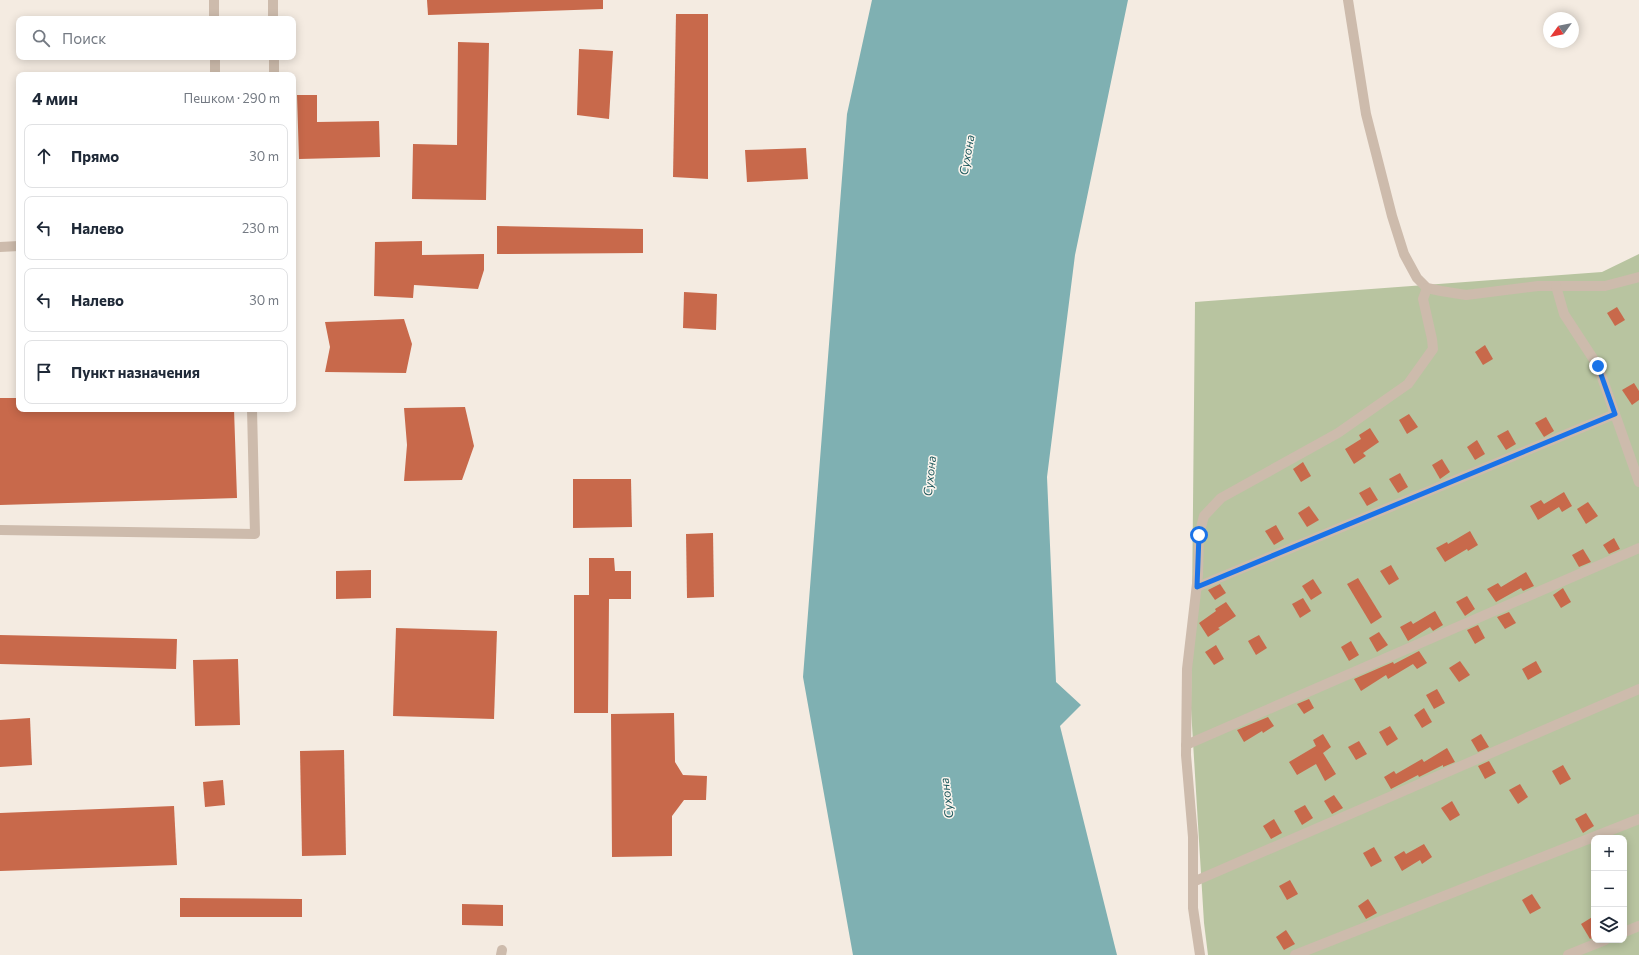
<!DOCTYPE html>
<html lang="ru">
<head>
<meta charset="utf-8">
<style>
	body { margin:0; font-family:Commissioner,sans-serif; background:#f6f6f7; color:#1f2937 }
	.controls { position:absolute; right:12px; bottom:12px; display:grid; overflow:hidden; border-radius:8px; box-shadow:0 2px 10px #0003 }
	.controls button { width:36px; height:36px; display:grid; place-items:center; padding:0; border:0; border-bottom:1px solid #e0e1e3; background:#fff; color:#1f2937; font:20px sans-serif }
	.compass { position:absolute; left:1543px; top:12px; width:36px; height:36px; border-radius:50%; background:#fff; box-shadow:0 2px 10px #0003; rotate:237deg }
	.stop { position:absolute; width:12px; height:12px; margin:-9px; border:3px solid #1a73e8; border-radius:50%; background:#fff }
	.stop.end { background:#1a73e8; border-color:#fff; box-shadow:0 1px 4px #0008 }
	.list { margin:0; padding:0; list-style:none }
	h2 { display:flex; justify-content:space-between; align-items:center; height:52px; margin:0; padding:0 16px; font-size:17px }
	h2 small { font-size:13px; font-weight:400; color:#747a83 }
	.list li { display:grid; grid-template-columns:26px 1fr auto; gap:12px; align-items:center; box-sizing:border-box; height:64px; margin:0 8px 8px; padding:0 8px; border:1px solid #e0e1e3; border-radius:8px }
	.list b { display:block; font-size:15px; white-space:nowrap }
	.list em { font-size:13px; font-style:normal; color:#747a83 }
	.icon { flex:none; width:22px; height:22px; fill:none; stroke:currentColor; stroke-width:2; stroke-linecap:round; stroke-linejoin:round }
	.map { position:relative; flex:none; width:1639px; height:955px; overflow:hidden }
	.search { position:absolute; background:#fff; box-shadow:0 2px 10px #0003; left:16px; top:16px; width:280px; height:44px; display:flex; align-items:center; gap:10px; box-sizing:border-box; padding:0 14px; border-radius:8px; color:#747a83; font-size:15px }
	.panel { position:absolute; background:#fff; box-shadow:0 2px 10px #0003; left:16px; top:72px; width:280px; height:340px; border-radius:8px }
	.map>svg:first-child { display:block }
	.green { fill:#b8c4a0; fill-rule:evenodd }
	.water { fill:#7fb0b2 }
	.building { fill:#c8694b }
	.lines { fill:none; stroke-linecap:round; stroke-linejoin:round }
	.minor { stroke:#cdbbac; stroke-width:10 }
	.route { stroke:#1a73e8; stroke-width:5 }
	.labels { text-anchor:middle; stroke-width:3; stroke-linejoin:round; paint-order:stroke }
	.water-label { font-size:12px; font-style:italic; fill:#1f5a5e; stroke:#fbf5ee }
</style>
</head>
<body>
<div class="map">
<svg width="1639" height="955" viewBox="0 0 1639 955">
	<rect width="100%" height="100%" fill="#f4ebe1"/>
	<path class="green" d="M1639,254V955H1208L1204,923L1191,709L1195,302L1602,272ZM1594,838H1624V940H1594Z"/>
	<polygon class="water" points="872,0 1128,0 1075,255 1047,477 1056,682 1081,705 1060,726 1117,955 853,955 803,677 847,114"/>
	<g class="building">
		<polygon points="427,0 603,0 603,9 428,15"/>
		<polygon points="676,14 708,14 708,179 673,177"/>
		<polygon points="458,42 489,43 486,200 412,199 413,144 457,145"/>
		<polygon points="579,49 613,51 609,119 577,115"/>
		<polygon points="297,95 317,95 317,122 379,121 380,157 299,159"/>
		<polygon points="806,148 808,179 747,182 745,150"/>
		<polygon points="497,226 643,229 643,253 497,254"/>
		<polygon points="422,241 422,255 484,254 484,270 478,289 414,285 413,298 374,296 375,242"/>
		<polygon points="684,292 717,294 716,330 683,328"/>
		<polygon points="1617,307 1625,320 1615,326 1607,313"/>
		<polygon points="404,319 412,344 406,373 325,372 330,347 325,322"/>
		<polygon points="1485,345 1493,359 1483,365 1475,352"/>
		<polygon points="1634,383 1639,391 1639,400 1632,405 1622,390"/>
		<polygon points="0,398 19,398 19,409 234,409 237,498 0,505"/>
		<polygon points="465,407 474,446 462,480 404,481 407,445 404,408"/>
		<polygon points="1409,414 1418,427 1407,434 1399,420"/>
		<polygon points="1546,417 1554,431 1544,437 1535,423"/>
		<polygon points="1370,428 1379,442 1363,453 1366,456 1354,464 1345,449 1361,439 1359,435"/>
		<polygon points="1508,430 1516,444 1506,450 1497,436"/>
		<polygon points="1477,440 1485,454 1475,460 1467,447"/>
		<polygon points="1442,459 1450,472 1440,479 1432,465"/>
		<polygon points="1303,462 1311,476 1301,482 1293,469"/>
		<polygon points="1400,473 1408,487 1398,493 1389,479"/>
		<polygon points="573,479 631,479 632,527 573,528"/>
		<polygon points="1370,487 1378,500 1367,506 1359,493"/>
		<polygon points="1564,492 1572,506 1562,512 1559,507 1538,520 1530,506 1541,500 1544,504"/>
		<polygon points="1588,502 1598,516 1586,524 1577,509"/>
		<polygon points="1309,506 1319,520 1307,527 1298,513"/>
		<polygon points="1276,525 1284,539 1274,545 1265,531"/>
		<polygon points="1470,531 1478,545 1468,551 1467,549 1445,562 1436,548 1447,542 1448,544"/>
		<polygon points="713,533 714,597 687,598 686,534"/>
		<polygon points="1614,538 1620,549 1609,554 1603,545"/>
		<polygon points="1583,549 1591,562 1579,567 1572,555"/>
		<polygon points="589,558 614,558 615,571 631,571 631,599 609,599 608,713 574,713 574,595 589,595"/>
		<polygon points="1391,565 1399,579 1389,585 1380,571"/>
		<polygon points="371,570 371,598 336,599 336,571"/>
		<polygon points="1526,572 1534,586 1523,591 1521,588 1496,602 1487,589 1498,583 1501,587"/>
		<polygon points="1358,578 1382,617 1371,624 1347,584"/>
		<polygon points="1313,579 1322,593 1311,600 1302,586"/>
		<polygon points="1220,584 1226,593 1215,600 1208,590"/>
		<polygon points="1563,588 1571,602 1561,608 1553,595"/>
		<polygon points="1467,596 1475,609 1465,616 1456,602"/>
		<polygon points="1303,598 1311,611 1300,618 1292,604"/>
		<polygon points="1226,602 1236,616 1218,628 1220,629 1208,637 1199,623 1216,611 1215,609"/>
		<polygon points="1435,611 1443,625 1433,631 1430,627 1408,641 1400,627 1411,621 1413,624"/>
		<polygon points="1509,612 1516,623 1505,629 1497,617"/>
		<polygon points="1478,625 1485,638 1475,644 1467,630"/>
		<polygon points="396,628 497,631 494,719 393,716"/>
		<polygon points="1379,632 1388,645 1377,652 1369,638"/>
		<polygon points="0,635 177,639 176,669 0,664"/>
		<polygon points="1259,635 1267,648 1256,655 1248,641"/>
		<polygon points="1351,641 1359,655 1349,661 1341,647"/>
		<polygon points="1216,645 1224,659 1214,665 1205,652"/>
		<polygon points="1419,651 1427,663 1417,669 1413,664 1388,679 1386,675 1361,691 1354,679 1393,662 1394,664"/>
		<polygon points="238,659 240,725 195,726 193,660"/>
		<polygon points="1460,661 1470,675 1459,682 1449,668"/>
		<polygon points="1536,661 1542,672 1528,680 1522,669"/>
		<polygon points="1437,689 1445,703 1434,709 1426,695"/>
		<polygon points="1309,699 1314,708 1304,714 1297,704"/>
		<polygon points="1424,708 1432,722 1422,728 1414,715"/>
		<polygon points="674,713 675,762 683,775 707,776 706,800 684,800 672,816 672,856 612,857 611,714"/>
		<polygon points="1268,717 1274,726 1263,733 1262,731 1244,742 1237,730"/>
		<polygon points="30,718 32,765 0,767 0,720"/>
		<polygon points="1390,726 1398,739 1387,746 1379,732"/>
		<polygon points="1323,734 1331,747 1323,753 1336,774 1325,781 1316,764 1297,775 1289,762 1316,746 1313,740"/>
		<polygon points="1481,734 1489,747 1478,752 1471,740"/>
		<polygon points="1359,741 1367,754 1356,760 1348,747"/>
		<polygon points="1447,748 1455,762 1443,767 1443,765 1419,777 1418,775 1391,789 1384,777 1394,771 1396,774 1422,759 1424,762"/>
		<polygon points="344,750 346,855 302,856 300,751"/>
		<polygon points="1489,761 1496,773 1485,779 1478,766"/>
		<polygon points="1563,765 1571,779 1560,785 1552,771"/>
		<polygon points="223,780 225,805 205,807 203,782"/>
		<polygon points="1520,784 1528,797 1518,804 1509,790"/>
		<polygon points="1334,795 1343,808 1332,814 1324,801"/>
		<polygon points="1452,801 1460,815 1450,821 1441,808"/>
		<polygon points="1305,805 1313,818 1302,825 1294,811"/>
		<polygon points="174,806 177,865 0,871 0,813"/>
		<polygon points="1586,813 1594,826 1583,833 1575,819"/>
		<polygon points="1274,819 1282,833 1271,839 1263,826"/>
		<polygon points="1424,844 1432,857 1422,864 1420,860 1402,871 1394,857 1404,851 1406,854"/>
		<polygon points="1374,847 1382,861 1371,867 1363,853"/>
		<polygon points="1290,880 1298,894 1287,900 1279,886"/>
		<polygon points="1532,894 1541,908 1530,914 1522,900"/>
		<polygon points="180,898 302,899 302,917 180,917"/>
		<polygon points="1368,899 1377,913 1366,919 1358,906"/>
		<polygon points="462,904 503,905 503,926 462,925"/>
		<polygon points="1594,916 1594,937 1590,939 1581,924"/>
		<polygon points="1286,930 1295,944 1284,950 1276,937"/>
	</g>
	<g class="lines">
		<g class="minor">
			<polyline points="214,0 214,19"/>
			<polyline points="273,0 273,19"/>
			<polyline points="1348,0 1366,114 1392,216 1404,254 1417,278 1427,288 1441,291 1466,295 1538,286 1605,286 1639,277"/>
			<polyline points="215,57 215,75"/>
			<polyline points="274,57 274,75"/>
			<polyline points="0,247 19,246"/>
			<polyline points="1556,286 1564,314 1598,366 1639,482"/>
			<polyline points="0,530 255,534 252,409"/>
			<polyline points="1197,587 1615,414"/>
			<polyline points="1186,745 1639,548"/>
			<polyline points="1193,882 1639,689"/>
			<polyline points="1624,932 1639,926"/>
			<polyline points="501,955 502,950"/>
			<polyline points="1200,955 1193,908 1193,837 1186,755 1187,669 1198,575 1199,535 1204,516 1221,498 1338,433 1408,384 1433,349 1432,339 1423,299 1427,288"/>
			<polyline points="1295,955 1639,819"/>
			<polyline points="1568,955 1605,940"/>
		</g>
	</g>
	<g class="lines">
		<polyline class="route" points="1199,535 1197,587 1615,414 1598,366"/>
	</g>
	<g class="labels">
		<g class="water-label">
			<text transform="translate(967 155) rotate(-80)" y="4">Сухона</text>
			<text transform="translate(930 476) rotate(-84)" y="4">Сухона</text>
			<text transform="translate(947 798) rotate(-97)" y="4">Сухона</text>
		</g>
	</g>
</svg>
<div class="controls">
<button>+</button>
<button>−</button>
<button><svg class="icon" aria-label="layers" viewBox="0 0 24 24"><path d="M12 4l9 5-9 5-9-5zM3 14l9 5 9-5"/></svg></button>
</div>
<svg class="compass" viewBox="-18 -18 36 36"><path d="M0-13l5 13h-10z" fill="#e53935"/><path d="M0 13l5-13h-10z" fill="#747a83"/></svg>
<div class="stop" style="left:1199px;top:535px"></div>
<div class="stop end" style="left:1598px;top:366px"></div>
<div class="search"><svg class="icon" aria-label="search" viewBox="0 0 24 24"><circle cx="10" cy="10" r="6"/><path d="M15 15l6 6"/></svg>Поиск</div>
<section class="panel">
<h2>4 мин<small>Пешком · 290 m</small></h2>
<ul class="list">
<li><svg class="icon" aria-label="ahead" viewBox="0 0 24 24"><path d="M12 20V5M6 11l6-6 6 6"/></svg><div><b>Прямо</b></div><em>30 m</em></li>
<li><svg class="icon" aria-label="left" viewBox="0 0 24 24"><path d="M17 20v-9H6M10 6l-5 5 5 5"/></svg><div><b>Налево</b></div><em>230 m</em></li>
<li><svg class="icon" aria-label="left" viewBox="0 0 24 24"><path d="M17 20v-9H6M10 6l-5 5 5 5"/></svg><div><b>Налево</b></div><em>30 m</em></li>
<li><svg class="icon" aria-label="arrive" viewBox="0 0 24 24"><path d="M6 21V4h12l-3 4 3 4H6"/></svg><div><b>Пункт назначения</b></div></li>
</ul>
</section>
</div>
</body>
</html>
